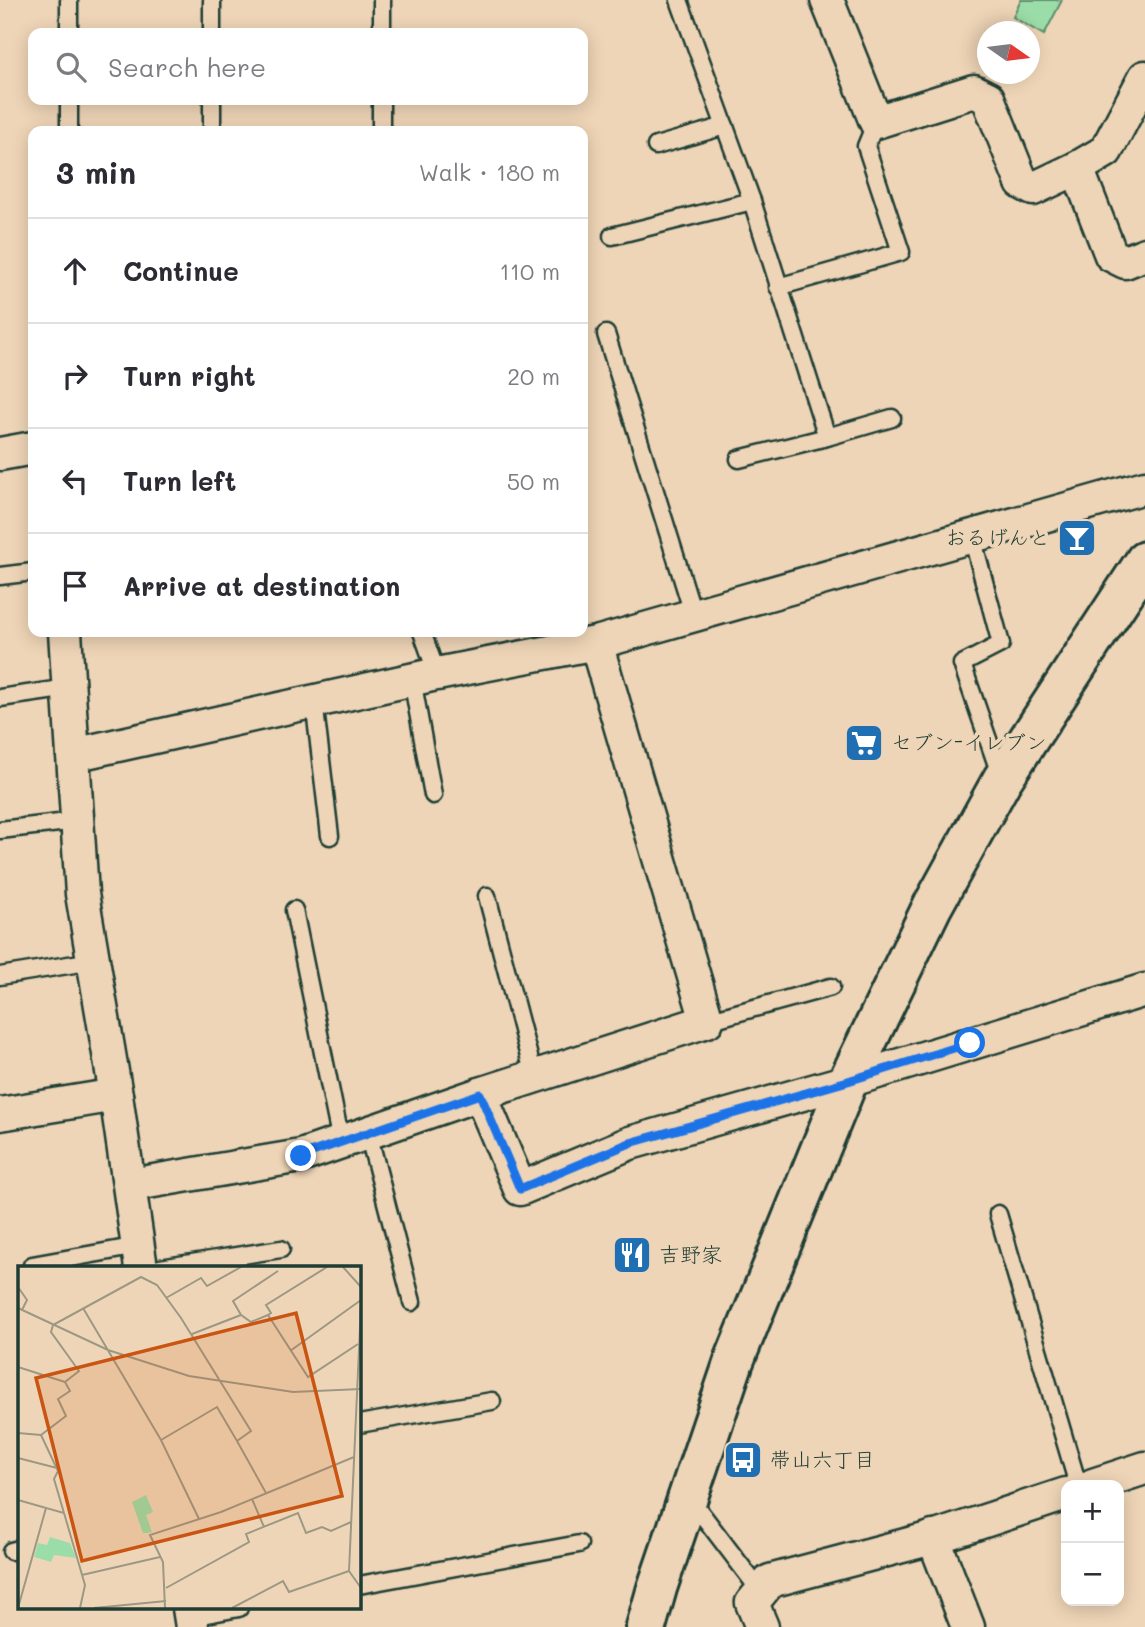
<!DOCTYPE html>
<html lang="en">
<head>
<meta charset="utf-8">
<style>
	body { margin:0; font-family:Mali,"Klee One",sans-serif; background:#f2f2f3; color:#2b2b33 }
	.controls { position:absolute; right:21px; bottom:21px; display:grid; overflow:hidden; border-radius:14px; box-shadow:0 4px 18px #0003 }
	.controls button { width:63px; height:63px; display:grid; place-items:center; padding:0; border:0; border-bottom:2px solid #e1e1e2; background:#fff; color:#2b2b33; font:35px sans-serif }
	.compass { position:absolute; left:977px; top:21px; width:63px; height:63px; border-radius:50%; background:#fff; box-shadow:0 4px 18px #0003; rotate:104deg }
	.stop { position:absolute; width:21px; height:21px; margin:-16px; border:5px solid #1a73e8; border-radius:50%; background:#fff }
	.stop.end { background:#1a73e8; border-color:#fff; box-shadow:0 2px 7px #0008 }
	.list { margin:0; padding:0; list-style:none }
	h2 { display:flex; justify-content:space-between; align-items:center; height:91px; margin:0; padding:0 28px; font-size:30px }
	h2 small { font-size:23px; font-weight:400; color:#7c7c81 }
	.list li { display:grid; grid-template-columns:46px 1fr auto; gap:21px; align-items:center; box-sizing:border-box; height:105px; padding:0 28px; border-top:2px solid #e1e1e2 }
	.list b { display:block; font-size:26px; white-space:nowrap }
	.list em { font-size:23px; font-style:normal; color:#7c7c81 }
	.icon { flex:none; width:38px; height:38px; fill:none; stroke:currentColor; stroke-width:2; stroke-linecap:round; stroke-linejoin:round }
	.map { position:relative; flex:none; width:1145px; height:1627px; overflow:hidden }
	.search { position:absolute; background:#fff; box-shadow:0 4px 18px #0003; left:28px; top:28px; width:560px; height:77px; display:flex; align-items:center; gap:18px; box-sizing:border-box; padding:0 24px; border-radius:14px; color:#7c7c81; font-size:26px }
	.panel { position:absolute; background:#fff; box-shadow:0 4px 18px #0003; left:28px; top:126px; width:560px; height:511px; border-radius:14px }
	.map>svg:first-child { display:block }
	.green { fill:#9bdda8; stroke:#5d8d6e; stroke-width:2 }
	.lines { fill:none; stroke-linecap:round; stroke-linejoin:round }
	.lane-casing { stroke:#1f3d34; stroke-width:21 }
	.street-casing { stroke:#1f3d34; stroke-width:37 }
	.secondary-casing { stroke:#1f3d34; stroke-width:44 }
	.lane { stroke:#efd5b7; stroke-width:16 }
	.street { stroke:#efd5b7; stroke-width:32 }
	.secondary { stroke:#efd5b7; stroke-width:38 }
	.route { stroke:#1a73e8; stroke-width:9 }
	.labels { text-anchor:middle; stroke-width:7; stroke-linejoin:round; paint-order:stroke }
	.poi-label { font-size:21px; fill:#1f3d34; stroke:#efd5b7; text-anchor:start }
	.inset-road { fill:none; stroke:#9c9883; stroke-width:2 }
	.view { fill:#ca5512; fill-opacity:0.15; stroke:#ca5512; stroke-width:3.5 }
	.inset-edge { fill:none; stroke:#1f3d34; stroke-width:3.5 }
</style>
</head>
<body>
<div class="map">
<svg width="1145" height="1627" viewBox="0 0 1145 1627">
	<rect width="100%" height="100%" fill="#efd5b7"/>
	<filter id="ink" filterUnits="userSpaceOnUse"><feTurbulence type="fractalNoise" baseFrequency=".0143" numOctaves="2"/><feDisplacementMap in="SourceGraphic" scale="14" xChannelSelector="R" yChannelSelector="G"/><feConvolveMatrix kernelMatrix="1 2 1 2 8 2 1 2 1" color-interpolation-filters="sRGB"/></filter>
	<g filter="url(#ink)">
		<polygon class="green" points="1021,0 1062,0 1044,35 1013,17"/>
		<g class="lines">
			<g class="lane-casing">
				<g id="lane">
					<polyline points="212,0 212,33"/>
					<polyline points="679,0 752,201 827,437 892,418"/>
					<polyline points="69,33 69,0"/>
					<polyline points="382,33 382,0"/>
					<polyline points="212,100 212,131"/>
					<polyline points="69,131 69,100"/>
					<polyline points="381,131 381,100"/>
					<polyline points="656,146 725,126"/>
					<polyline points="612,236 752,201"/>
					<polyline points="778,287 901,252 866,146 876,122"/>
					<polyline points="606,334 694,616"/>
					<polyline points="739,459 827,437"/>
					<polyline points="972,537 1001,644 962,664 1001,777"/>
					<polyline points="0,576 33,572"/>
					<polyline points="422,632 437,674"/>
					<polyline points="412,679 433,795"/>
					<polyline points="0,698 69,688"/>
					<polyline points="314,701 330,836"/>
					<polyline points="0,830 76,821"/>
					<polyline points="487,896 534,1076"/>
					<polyline points="294,910 341,1142"/>
					<polyline points="0,976 93,961"/>
					<polyline points="707,1021 831,987"/>
					<polyline points="368,1133 412,1302"/>
					<polyline points="998,1214 1078,1485"/>
					<polyline points="32,1265 138,1246"/>
					<polyline points="160,1268 281,1249"/>
					<polyline points="359,1424 492,1401"/>
					<polyline points="691,1500 761,1592"/>
					<polyline points="11,1551 19,1549"/>
					<polyline points="359,1585 579,1544"/>
					<polyline points="191,1617 239,1608"/>
				</g>
			</g>
			<g class="street-casing">
				<g id="street">
					<polyline points="827,0 876,122 974,91 988,98 1022,183 1033,189 1077,168 1111,255 1125,262 1145,254"/>
					<polyline points="1077,168 1106,151 1145,77"/>
					<polyline points="0,454 33,448"/>
					<polyline points="65,632 82,894 116,1095 141,1268"/>
					<polyline points="73,755 437,674 596,643 1145,487"/>
					<polyline points="480,1094 707,1021 596,643"/>
					<polyline points="0,1114 116,1095"/>
					<polyline points="130,1185 301,1156 480,1094 520,1189 630,1143 848,1081 1145,990"/>
					<polyline points="1093,1485 1145,1468"/>
					<polyline points="933,1537 968,1627"/>
					<polyline points="189,1608 192,1627"/>
					<polyline points="762,1627 752,1603 770,1581 936,1537 1066,1494"/>
				</g>
			</g>
			<g class="secondary-casing">
				<polyline id="secondary" points="646,1627 657,1588 734,1361 848,1081 932,907 1002,780 1145,561"/>
			</g>
			<use href="#lane" class="lane"/>
			<use href="#street" class="street"/>
			<use href="#secondary" class="secondary"/>
		</g>
	</g>
	<g class="lines" filter="url(#ink)">
		<polyline class="route" points="301,1156 480,1094 520,1189 630,1143 848,1081 970,1043"/>
	</g>
	<defs>
		<g id="bar-square" transform="scale(2.0125)"><rect x="-9" y="-9" width="18" height="18" rx="4" fill="#1f6fb2" stroke="#efd5b7"/><path d="M-6-5H6L.8 .8V4.5H3.5V6h-7V4.5H-.8V.8Z" fill="#fff"/></g>
		<g id="supermarket-square" transform="scale(2.0125)"><rect x="-9" y="-9" width="18" height="18" rx="4" fill="#1f6fb2" stroke="#efd5b7"/><path d="M-6-5.5h2.5l.6 2H6L4.5 2H-2.5L-4.4-4H-6ZM-1.5 3.2a1.3 1.3 0 1 0 .1 0ZM3 3.2a1.3 1.3 0 1 0 .1 0Z" fill="#fff"/></g>
		<g id="restaurant-square" transform="scale(2.0125)"><rect x="-9" y="-9" width="18" height="18" rx="4" fill="#1f6fb2" stroke="#efd5b7"/><path d="M-5-6h1v4h1v-4h1v4h1v-4h1v5L-1.5 .5V6h-2V.5L-5-1ZM5-6V6H3V1.5H1.5Q1.5-4 5-6Z" fill="#fff"/></g>
		<g id="bus-square" transform="scale(2.0125)"><rect x="-9" y="-9" width="18" height="18" rx="4" fill="#1f6fb2" stroke="#efd5b7"/><path d="M-5-6H5V4H4V6H2V4H-2V6H-4V4H-5ZM-3.5-4V0h7V-4ZM-3.5 1.2v1.5H-2V1.2ZM2 1.2v1.5H3.5V1.2Z" fill="#fff"/></g>
	</defs>
	<g fill-rule="evenodd">
		<use href="#bar-square" x="1077" y="538"/>
		<use href="#supermarket-square" x="864" y="743"/>
		<use href="#restaurant-square" x="632" y="1255"/>
		<use href="#bus-square" x="743" y="1460"/>
	</g>
	<g class="labels">
		<g class="poi-label">
			<text x="1050" y="545" text-anchor="end">おるげんと</text>
			<text x="891" y="750">セブン-イレブン</text>
			<text x="659" y="1262">吉野家</text>
			<text x="770" y="1467">帯山六丁目</text>
		</g>
	</g>
	<g transform="translate(18 1266)">
		<rect width="343" height="343" fill="#efd5b7"/>
		<path d="M128,229L135,246L128,249L134,266L130,267H125L114,236ZM32,271L52,277L58,292L36,289L33,296L16,291L20,277L29,279Z" fill="#9bdda8"/>
		<path class="inset-road" d="M325,1L343,21M0,21L9,34L4,44M148,32L183,12L189,20L223,1M343,39L331,305L343,322M0,42L90,84L171,110L275,126L343,123M65,42L143,174L181,253M223,49L215,35L260,5M250,49L290,111L340,78M174,68L223,49L233,56L250,49L253,47L248,39L309,1M272,85L343,34M0,101L47,116M0,167L23,169M143,174L199,141L219,175M0,192L39,202M234,233L246,261M0,234L46,247L67,319L62,342M46,247L36,213L40,205L23,169L48,150L40,133L52,125L47,116L61,105L33,66L35,59L123,11L139,19L163,52L233,165L219,175L248,227M64,309L142,291M148,322L231,276L228,268L280,247L288,267L304,261L313,265L333,256M0,342L28,242M76,342L148,335M147,342L145,296L132,269L203,246L336,191M214,342L265,315L271,326L331,305"/>
		<path class="view" d="M278,47L324,230L64,295L18,112Z"/>
		<rect width="343" height="343" class="inset-edge"/>
	</g>
</svg>
<div class="controls">
<button>+</button>
<button>−</button>
</div>
<svg class="compass" viewBox="-18 -18 36 36"><path d="M0-13l5 13h-10z" fill="#e53935"/><path d="M0 13l5-13h-10z" fill="#7c7c81"/></svg>
<div class="stop" style="left:970px;top:1043px"></div>
<div class="stop end" style="left:301px;top:1156px"></div>
<div class="search"><svg class="icon" aria-label="search" viewBox="0 0 24 24"><circle cx="10" cy="10" r="6"/><path d="M15 15l6 6"/></svg>Search here</div>
<section class="panel">
<h2>3 min<small>Walk · 180 m</small></h2>
<ul class="list">
<li><svg class="icon" aria-label="ahead" viewBox="0 0 24 24"><path d="M12 20V5M6 11l6-6 6 6"/></svg><div><b>Continue</b></div><em>110 m</em></li>
<li><svg class="icon" aria-label="right" viewBox="0 0 24 24"><path d="M7 20v-9h11M14 6l5 5-5 5"/></svg><div><b>Turn right</b></div><em>20 m</em></li>
<li><svg class="icon" aria-label="left" viewBox="0 0 24 24"><path d="M17 20v-9H6M10 6l-5 5 5 5"/></svg><div><b>Turn left</b></div><em>50 m</em></li>
<li><svg class="icon" aria-label="arrive" viewBox="0 0 24 24"><path d="M6 21V4h12l-3 4 3 4H6"/></svg><div><b>Arrive at destination</b></div></li>
</ul>
</section>
</div>
</body>
</html>
